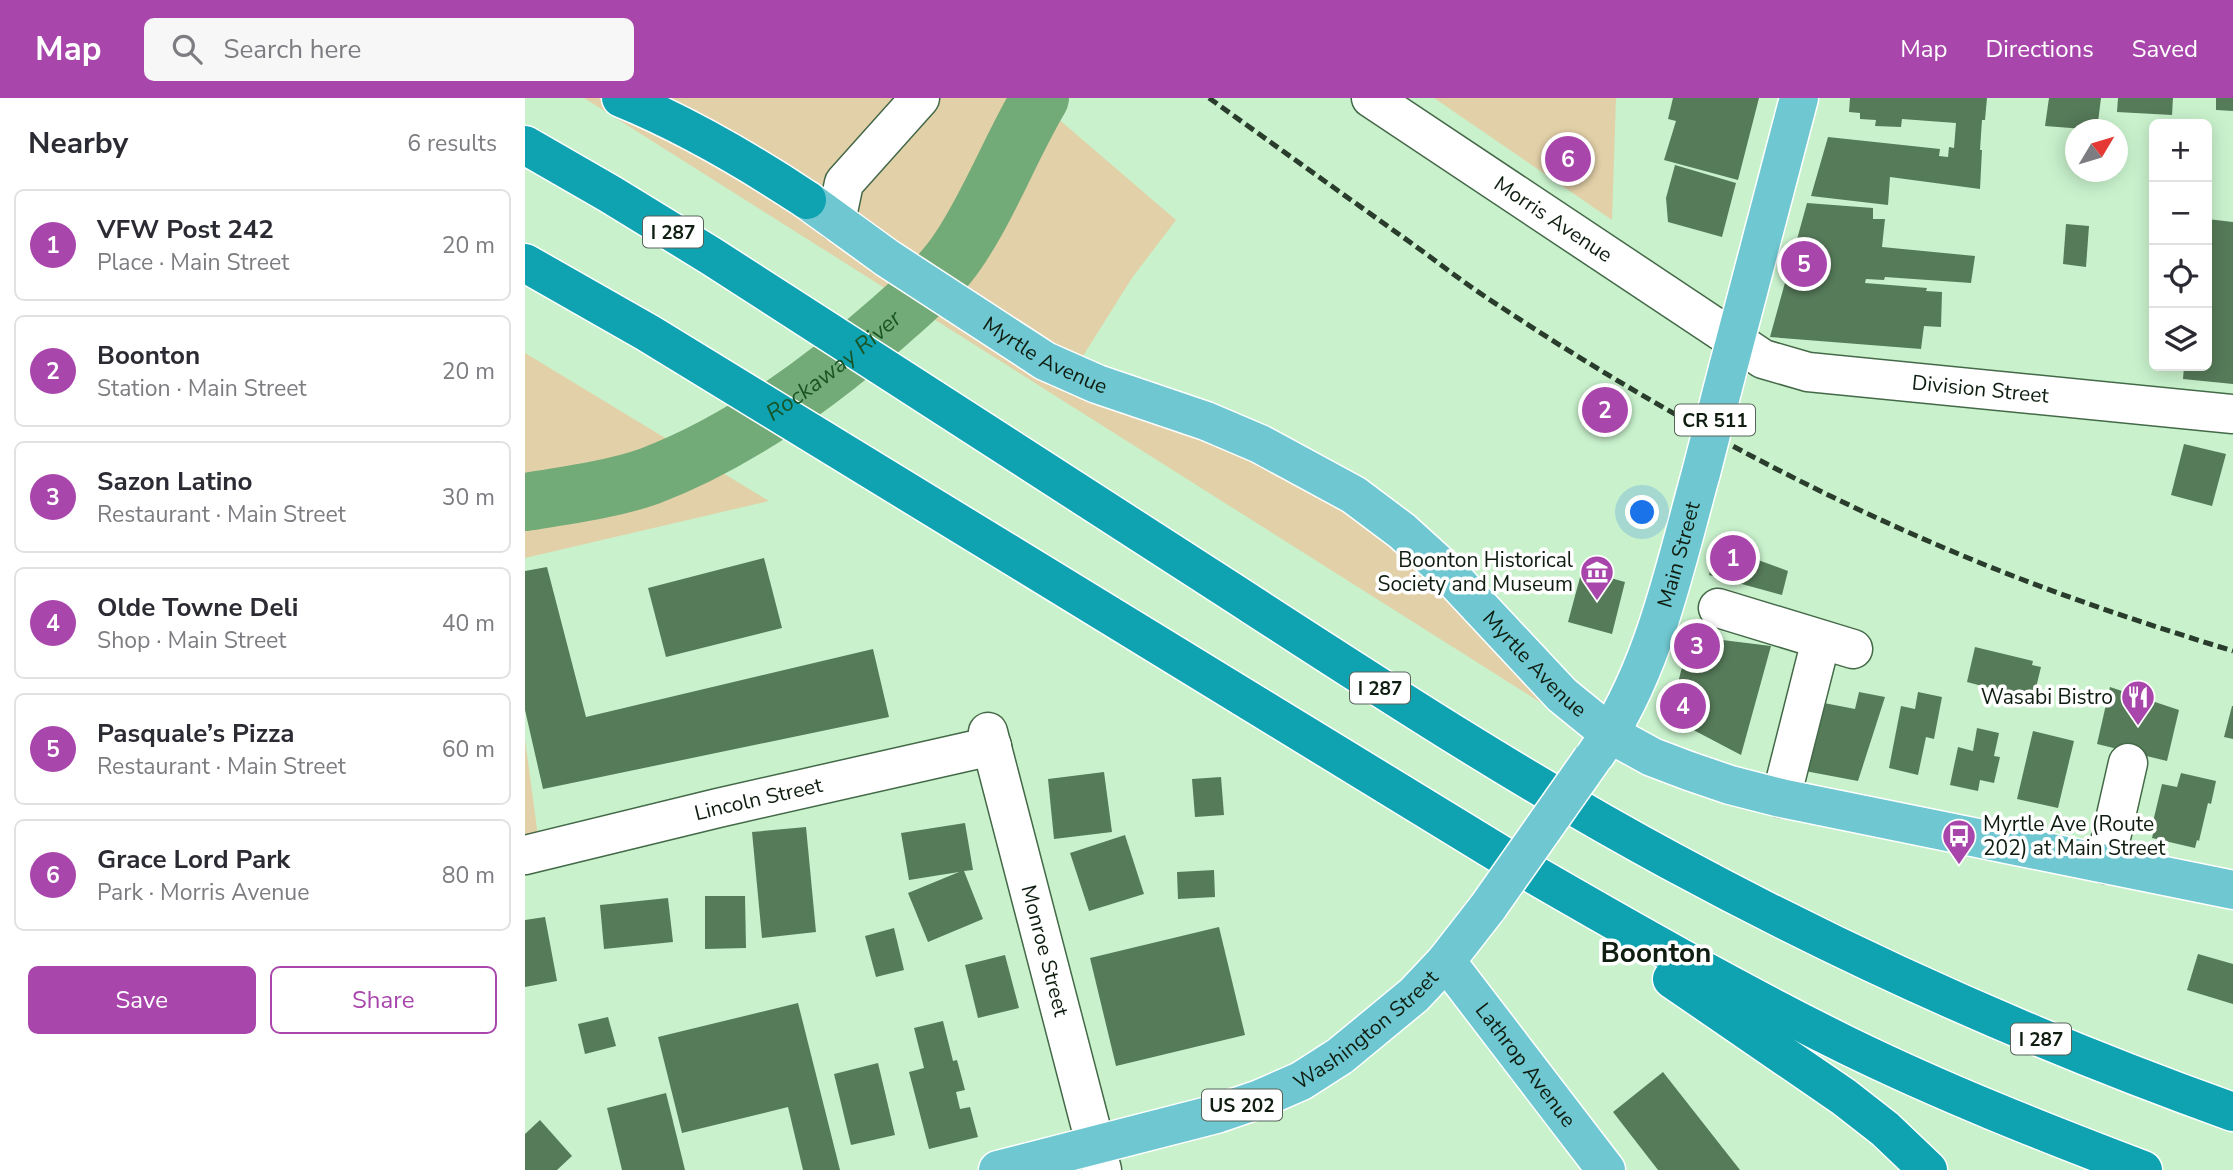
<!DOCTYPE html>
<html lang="en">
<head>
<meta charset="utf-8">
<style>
	body { margin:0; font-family:"Nunito Sans",sans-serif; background:#f7f7f7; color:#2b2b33 }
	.controls { position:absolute; right:21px; top:21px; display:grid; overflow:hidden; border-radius:10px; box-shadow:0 4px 18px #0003 }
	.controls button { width:63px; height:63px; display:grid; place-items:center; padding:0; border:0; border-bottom:2px solid #e1e1e2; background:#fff; color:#2b2b33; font:35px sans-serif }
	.compass { position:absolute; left:1540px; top:21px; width:63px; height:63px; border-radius:50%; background:#fff; box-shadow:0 4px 18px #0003; rotate:52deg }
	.you { position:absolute; left:1118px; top:415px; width:24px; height:24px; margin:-18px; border:5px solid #fff; border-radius:50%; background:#1a73e8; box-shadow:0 0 0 10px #1a73e833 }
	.badge { display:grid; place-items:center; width:46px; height:46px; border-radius:50%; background:#a946ac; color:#fff; font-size:23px; font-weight:700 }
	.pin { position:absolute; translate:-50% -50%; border:4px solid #fff; box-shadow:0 2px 7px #0006 }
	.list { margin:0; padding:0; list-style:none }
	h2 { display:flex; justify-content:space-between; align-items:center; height:91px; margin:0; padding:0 28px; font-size:30px }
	h2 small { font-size:23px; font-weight:400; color:#7c7c81 }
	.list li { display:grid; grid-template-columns:46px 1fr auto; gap:21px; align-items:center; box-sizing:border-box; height:112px; margin:0 14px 14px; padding:0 14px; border:2px solid #e1e1e2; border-radius:10px }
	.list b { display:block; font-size:26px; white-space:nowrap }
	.list p { margin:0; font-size:23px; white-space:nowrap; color:#7c7c81 }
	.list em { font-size:23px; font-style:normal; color:#7c7c81 }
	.actions { display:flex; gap:14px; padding:21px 28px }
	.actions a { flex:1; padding:16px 0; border:2px solid #a946ac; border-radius:10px; text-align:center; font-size:24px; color:#a946ac }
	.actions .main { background:#a946ac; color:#fff }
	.icon { flex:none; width:38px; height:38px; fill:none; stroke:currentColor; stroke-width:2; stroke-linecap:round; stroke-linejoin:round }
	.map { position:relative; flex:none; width:1708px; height:1072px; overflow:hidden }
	header { display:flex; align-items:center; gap:42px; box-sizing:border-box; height:98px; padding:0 35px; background:#a946ac; color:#fff }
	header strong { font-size:33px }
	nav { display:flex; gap:38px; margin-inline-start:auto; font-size:24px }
	.search { width:490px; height:63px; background:#f7f7f7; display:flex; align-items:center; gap:18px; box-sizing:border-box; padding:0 24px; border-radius:10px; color:#7c7c81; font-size:26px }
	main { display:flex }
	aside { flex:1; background:#fff }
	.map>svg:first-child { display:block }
	.green { fill:#e2d0a8 }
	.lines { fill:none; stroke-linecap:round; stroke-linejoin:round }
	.river { stroke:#73ab78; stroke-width:58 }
	.building { fill:#567b59 }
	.minor-casing { stroke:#446948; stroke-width:41 }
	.major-casing { stroke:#fff; stroke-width:41 }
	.highway-casing { stroke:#fff; stroke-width:41 }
	.minor { stroke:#fff; stroke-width:38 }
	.major { stroke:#6fc8d1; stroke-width:38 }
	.highway { stroke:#0fa3b2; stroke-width:38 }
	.rail { stroke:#2a3c2c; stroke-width:5; stroke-dasharray:10 5; stroke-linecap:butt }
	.major-bridge-casing { stroke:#fff; stroke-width:41; stroke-linecap:butt }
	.major-bridge { stroke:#6fc8d1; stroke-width:38 }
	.labels { text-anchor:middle; stroke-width:7; stroke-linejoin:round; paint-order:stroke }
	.shield { fill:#fff; stroke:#576258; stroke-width:2 }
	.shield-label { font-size:19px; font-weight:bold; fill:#0f1e11 }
	.street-label { font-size:21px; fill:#0f1e11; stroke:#fff }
	.poi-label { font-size:21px; fill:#0f1e11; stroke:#fff; text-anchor:end }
	.water-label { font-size:23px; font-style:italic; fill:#185424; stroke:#fff }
	.district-label { font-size:28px; font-weight:bold; fill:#0f1e11; stroke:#fff }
</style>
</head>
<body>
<header>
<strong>Map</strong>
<div class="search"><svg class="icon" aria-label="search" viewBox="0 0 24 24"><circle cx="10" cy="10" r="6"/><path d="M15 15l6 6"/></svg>Search here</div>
<nav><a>Map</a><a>Directions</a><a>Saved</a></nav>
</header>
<main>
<aside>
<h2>Nearby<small>6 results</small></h2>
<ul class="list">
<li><span class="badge">1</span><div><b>VFW Post 242</b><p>Place · Main Street</p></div><em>20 m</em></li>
<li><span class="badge">2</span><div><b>Boonton</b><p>Station · Main Street</p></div><em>20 m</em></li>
<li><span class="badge">3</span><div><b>Sazon Latino</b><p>Restaurant · Main Street</p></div><em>30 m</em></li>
<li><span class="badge">4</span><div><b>Olde Towne Deli</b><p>Shop · Main Street</p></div><em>40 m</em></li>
<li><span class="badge">5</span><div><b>Pasquale’s Pizza</b><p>Restaurant · Main Street</p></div><em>60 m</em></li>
<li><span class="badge">6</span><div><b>Grace Lord Park</b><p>Park · Morris Avenue</p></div><em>80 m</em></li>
</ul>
<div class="actions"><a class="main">Save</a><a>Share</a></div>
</aside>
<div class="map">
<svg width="1708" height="1072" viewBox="0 0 1708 1072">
	<rect width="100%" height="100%" fill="#c9f2cc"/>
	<g class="green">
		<polygon points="59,0 509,0 651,122 607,180 546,277 838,411 1018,606"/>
		<polygon points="909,0 1091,0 1087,122"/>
		<polygon points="0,255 244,403 0,460"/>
		<polygon points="0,641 16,761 0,764"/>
	</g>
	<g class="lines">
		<path class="river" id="s1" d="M0,404C38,398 89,391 125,378C214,344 295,285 365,223C390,201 417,178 435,150C466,103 486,49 515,0"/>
	</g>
	<g class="building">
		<polygon points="1148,0 1234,0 1213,82 1139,62 1151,23 1143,21"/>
		<polygon points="1325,0 1462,0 1460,22 1457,22 1455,52 1457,52 1455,91 1365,79 1363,107 1286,98 1303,39 1415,51 1414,58 1423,59 1424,49 1429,50 1431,25 1377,21 1376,29 1350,28 1351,22 1335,21 1335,15 1324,14"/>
		<polygon points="1524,0 1576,0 1572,32 1520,28"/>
		<polygon points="1593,0 1648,0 1647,17 1592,14"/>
		<polygon points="1691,0 1708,0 1708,13 1691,12"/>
		<polygon points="1150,67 1211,85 1197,139 1143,124 1141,100"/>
		<polygon points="1282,105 1348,110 1348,121 1360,121 1357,149 1450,158 1446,185 1360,179 1359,182 1341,181 1340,185 1402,190 1401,193 1417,194 1416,229 1399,228 1396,251 1245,239"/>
		<polygon points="1682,121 1708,124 1708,286 1658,281 1659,268 1682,268"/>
		<polygon points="1541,126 1564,128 1561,169 1538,166"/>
		<polygon points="1073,291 1099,309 1081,336 1054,317"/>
		<polygon points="1659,346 1701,356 1687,408 1646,397"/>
		<polygon points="1192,447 1263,473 1257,497 1184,477"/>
		<polygon points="239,460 257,530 141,559 123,490"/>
		<polygon points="22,469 61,619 348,551 364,619 18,691 0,612 0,473"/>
		<polygon points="1057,472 1100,484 1087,536 1043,524"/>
		<polygon points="1165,538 1246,548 1216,657 1157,626 1146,612"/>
		<polygon points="1450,549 1508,563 1507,567 1516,569 1509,598 1499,596 1499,599 1442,584"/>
		<polygon points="1585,589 1654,612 1642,663 1572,646"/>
		<polygon points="1334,594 1360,599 1333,683 1280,673 1299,605 1330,611"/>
		<polygon points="1393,594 1417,599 1409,641 1401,639 1393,677 1364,670 1376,608 1390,611"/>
		<polygon points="1707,608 1708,608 1708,641 1699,639"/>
		<polygon points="1452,630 1474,635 1469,658 1475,659 1469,685 1455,682 1453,693 1425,687 1433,649 1448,653"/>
		<polygon points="1508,633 1549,643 1533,710 1492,701"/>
		<polygon points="579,674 587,734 529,741 523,681"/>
		<polygon points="1656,675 1691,683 1686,706 1683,705 1674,743 1672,742 1670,750 1627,740 1629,732 1626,732 1637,686 1652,689"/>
		<polygon points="696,679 699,717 670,719 667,681"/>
		<polygon points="440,725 448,772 439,773 458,821 403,844 383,795 434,774 384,782 376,735"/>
		<polygon points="281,729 291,834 237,840 227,734"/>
		<polygon points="600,737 619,796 564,813 545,755"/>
		<polygon points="689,772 690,799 653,801 652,774"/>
		<polygon points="180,798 220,798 221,850 180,851"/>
		<polygon points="143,800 148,844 79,851 75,807"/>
		<polygon points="20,819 32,883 0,889 0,822"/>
		<polygon points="694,829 720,937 591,968 565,860"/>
		<polygon points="369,830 379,872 351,879 340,838"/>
		<polygon points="1673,856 1708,866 1708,906 1662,892"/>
		<polygon points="480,857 494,910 453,920 440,867"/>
		<polygon points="273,905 315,1072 278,1072 263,1009 157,1035 133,939"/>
		<polygon points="83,919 91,948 60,956 53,926"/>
		<polygon points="418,923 428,963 432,962 440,992 431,994 435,1011 445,1009 453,1039 404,1051 384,974 399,970 389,930"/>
		<polygon points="353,965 370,1037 326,1047 309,976"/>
		<polygon points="1138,974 1215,1072 1133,1072 1088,1014"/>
		<polygon points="141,995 160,1072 97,1072 82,1010"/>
		<polygon points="15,1022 47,1058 32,1072 0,1072 0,1036"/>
	</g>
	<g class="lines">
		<g class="minor-casing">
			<g id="minor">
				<path id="s2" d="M846,0L1238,261L1283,274L1708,316"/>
				<polyline points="311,123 319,85 395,0"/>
				<polyline points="1193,510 1328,551"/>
				<path id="s3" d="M463,634L577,1072"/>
				<polyline points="1256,700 1296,542"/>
				<path id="s4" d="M0,757L193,710L467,648"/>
				<polyline points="1580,766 1603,665"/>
			</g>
		</g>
		<g class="major-casing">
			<g id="major">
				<path id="s5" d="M282,102L362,160L520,263L572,286L681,323L735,346L829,397L877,433L922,474L1037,597L1085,636L1127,659L1164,673L1205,687L1256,700L1708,792"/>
				<polyline points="1203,270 1274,0"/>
				<path id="s6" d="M1071,656C1129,573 1149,472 1176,375"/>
				<path id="s7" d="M921,863L1081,1072"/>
				<path id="s8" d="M473,1072L691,1016L735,1001L776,983L815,958L889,897L921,863L963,809"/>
			</g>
		</g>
		<g class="highway-casing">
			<g id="highway">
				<path d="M96,0C162,27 223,63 282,102"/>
				<path d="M0,47L85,96L186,158C359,268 531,380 704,492C849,586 994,681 1146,763C1327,861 1515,945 1708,1014"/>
				<path d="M0,165L123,235L996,769C1103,831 1210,892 1321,947C1417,994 1518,1034 1618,1072"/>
				<polyline points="1147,881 1319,999 1360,1031 1403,1072"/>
			</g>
		</g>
		<use href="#minor" class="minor"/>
		<use href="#major" class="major"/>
		<use href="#highway" class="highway"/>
		<path class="rail" d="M684,0C748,46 812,92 875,137C909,161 941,187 976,209C1137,316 1316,412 1496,481C1566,508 1637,531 1708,553"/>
		<g class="major-bridge-casing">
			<g id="major-bridge">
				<polyline points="1176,375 1203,270"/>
				<polyline points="963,809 1067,661"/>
			</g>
		</g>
		<use href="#major-bridge" class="major-bridge"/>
	</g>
	<defs>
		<g id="museum-pin" transform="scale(1.75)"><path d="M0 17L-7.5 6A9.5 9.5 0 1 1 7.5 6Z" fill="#a946ac" stroke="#fff"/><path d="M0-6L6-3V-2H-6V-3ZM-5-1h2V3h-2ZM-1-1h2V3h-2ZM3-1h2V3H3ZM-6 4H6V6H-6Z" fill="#fff"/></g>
		<g id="restaurant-pin" transform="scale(1.75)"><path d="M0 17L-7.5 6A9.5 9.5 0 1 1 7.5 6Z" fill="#a946ac" stroke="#fff"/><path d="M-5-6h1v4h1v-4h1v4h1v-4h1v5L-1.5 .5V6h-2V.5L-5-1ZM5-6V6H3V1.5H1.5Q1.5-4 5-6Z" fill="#fff"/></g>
		<g id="bus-pin" transform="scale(1.75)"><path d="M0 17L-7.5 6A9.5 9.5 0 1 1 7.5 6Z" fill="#a946ac" stroke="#fff"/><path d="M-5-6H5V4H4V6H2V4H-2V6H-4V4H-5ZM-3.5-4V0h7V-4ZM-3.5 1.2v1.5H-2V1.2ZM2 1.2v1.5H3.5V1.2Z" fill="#fff"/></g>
	</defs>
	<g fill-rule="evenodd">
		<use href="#museum-pin" x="1072" y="474"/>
		<use href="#restaurant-pin" x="1613" y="599"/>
		<use href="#bus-pin" x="1434" y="738"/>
	</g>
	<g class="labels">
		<g class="shield">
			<rect x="118" y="118.5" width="60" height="31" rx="5"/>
			<rect x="1150" y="306.5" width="80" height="31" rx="5"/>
			<rect x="825" y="574.5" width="60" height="31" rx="5"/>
			<rect x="1486" y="925.5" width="60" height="31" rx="5"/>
			<rect x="677" y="991.5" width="80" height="31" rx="5"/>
		</g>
		<g class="shield-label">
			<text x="148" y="141">I 287</text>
			<text x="1190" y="329">CR 511</text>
			<text x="855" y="597">I 287</text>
			<text x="1516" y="948">I 287</text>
			<text x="717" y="1014">US 202</text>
		</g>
		<g class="street-label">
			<text dy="7" stroke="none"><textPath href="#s2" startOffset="219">Morris Avenue</textPath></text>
			<text dy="7" stroke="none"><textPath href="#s5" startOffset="285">Myrtle Avenue</textPath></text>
			<text dy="7" stroke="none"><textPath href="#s2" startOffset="691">Division Street</textPath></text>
			<text dy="7" stroke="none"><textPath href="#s6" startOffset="217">Main Street</textPath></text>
			<text dy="7" stroke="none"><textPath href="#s5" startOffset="873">Myrtle Avenue</textPath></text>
			<text dy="7" stroke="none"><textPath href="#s4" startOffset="240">Lincoln Street</textPath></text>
			<text dy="7" stroke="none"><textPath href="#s3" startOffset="226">Monroe Street</textPath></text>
			<text dy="7" stroke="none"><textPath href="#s8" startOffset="399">Washington Street</textPath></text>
			<text dy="7" stroke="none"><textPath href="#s7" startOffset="131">Lathrop Avenue</textPath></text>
		</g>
		<g class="poi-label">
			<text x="1048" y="469">Boonton Historical<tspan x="1048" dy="24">Society and Museum</tspan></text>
			<text x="1588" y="606">Wasabi Bistro</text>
			<text x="1458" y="733" text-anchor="start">Myrtle Ave (Route<tspan x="1458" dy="24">202) at Main Street</tspan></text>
		</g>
		<g class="water-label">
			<text dy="8" stroke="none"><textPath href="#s1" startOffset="343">Rockaway River</textPath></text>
		</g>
		<g class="district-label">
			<text x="1131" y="864">Boonton</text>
		</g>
	</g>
</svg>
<div class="controls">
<button>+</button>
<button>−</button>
<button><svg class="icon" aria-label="locate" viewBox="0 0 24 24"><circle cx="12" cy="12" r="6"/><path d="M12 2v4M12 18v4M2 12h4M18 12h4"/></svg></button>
<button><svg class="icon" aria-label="layers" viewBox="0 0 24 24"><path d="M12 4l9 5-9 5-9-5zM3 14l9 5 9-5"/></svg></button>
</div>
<svg class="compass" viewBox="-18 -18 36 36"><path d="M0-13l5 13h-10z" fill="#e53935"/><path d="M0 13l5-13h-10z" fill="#7c7c81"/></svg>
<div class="you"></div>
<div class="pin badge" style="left:1208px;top:460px">1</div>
<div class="pin badge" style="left:1080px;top:312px">2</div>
<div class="pin badge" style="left:1172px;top:548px">3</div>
<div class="pin badge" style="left:1158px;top:608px">4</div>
<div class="pin badge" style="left:1279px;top:166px">5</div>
<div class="pin badge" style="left:1043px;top:61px">6</div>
</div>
</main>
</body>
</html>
